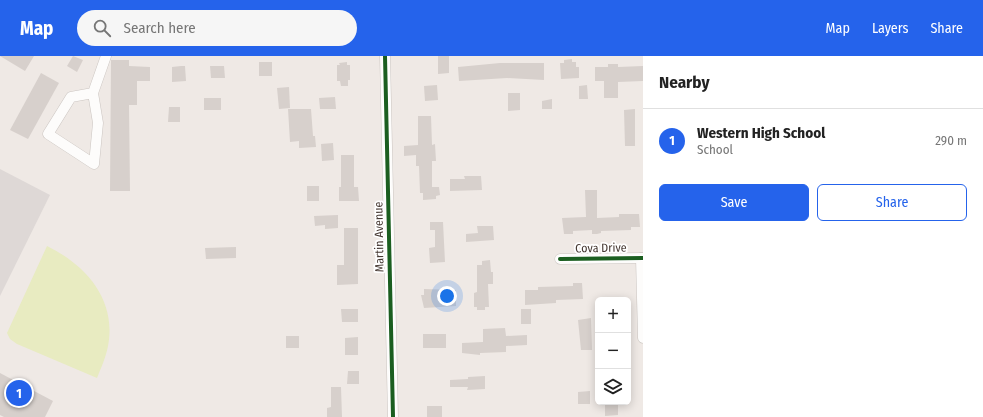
<!DOCTYPE html>
<html lang="en">
<head>
<meta charset="utf-8">
<style>
	body { margin:0; font-family:"Fira Sans Condensed",sans-serif; background:#f6f6f6; color:#222 }
	.controls { position:absolute; right:12px; bottom:12px; display:grid; overflow:hidden; border-radius:6px; box-shadow:0 2px 10px #0003 }
	.controls button { width:36px; height:36px; display:grid; place-items:center; padding:0; border:0; border-bottom:1px solid #e0e0e0; background:#fff; color:#222; font:20px sans-serif }
	.you { position:absolute; left:447px; top:240px; width:14px; height:14px; margin:-10px; border:3px solid #fff; border-radius:50%; background:#1a73e8; box-shadow:0 0 0 6px #1a73e833 }
	.badge { display:grid; place-items:center; width:26px; height:26px; border-radius:50%; background:#2563eb; color:#fff; font-size:13px; font-weight:700 }
	.pin { position:absolute; translate:-50% -50%; border:2px solid #fff; box-shadow:0 1px 4px #0006 }
	.list { margin:0; padding:0; list-style:none }
	h2 { display:flex; justify-content:space-between; align-items:center; height:52px; margin:0; padding:0 16px; font-size:17px }
	h2 small { font-size:13px; font-weight:400; color:#767676 }
	.list li { display:grid; grid-template-columns:26px 1fr auto; gap:12px; align-items:center; box-sizing:border-box; height:64px; padding:0 16px; border-top:1px solid #e0e0e0 }
	.list b { display:block; font-size:15px; white-space:nowrap }
	.list p { margin:0; font-size:13px; white-space:nowrap; color:#767676 }
	.list em { font-size:13px; font-style:normal; color:#767676 }
	.actions { display:flex; gap:8px; padding:12px 16px }
	.actions a { flex:1; padding:9px 0; border:1px solid #2563eb; border-radius:6px; text-align:center; font-size:14px; color:#2563eb }
	.actions .main { background:#2563eb; color:#fff }
	.icon { flex:none; width:22px; height:22px; fill:none; stroke:currentColor; stroke-width:2; stroke-linecap:round; stroke-linejoin:round }
	.map { position:relative; flex:none; width:643px; height:361px; overflow:hidden }
	header { display:flex; align-items:center; gap:24px; box-sizing:border-box; height:56px; padding:0 20px; background:#2563eb; color:#fff }
	header strong { font-size:19px }
	nav { display:flex; gap:22px; margin-inline-start:auto; font-size:14px }
	.search { width:280px; height:36px; background:#f6f6f6; display:flex; align-items:center; gap:10px; box-sizing:border-box; padding:0 14px; border-radius:22px; color:#767676; font-size:15px }
	main { display:flex }
	aside { flex:1; background:#fff }
	.map>svg:first-child { display:block }
	.green { fill:#e8ebc1 }
	.parking { fill:#ded8d6 }
	.building { fill:#d7d0cc }
	.lines { fill:none; stroke-linecap:round; stroke-linejoin:round }
	.minor-casing { stroke:#cbc5c1; stroke-width:11 }
	.minor { stroke:#fdfcfb; stroke-width:10 }
	.cycleway-casing { stroke:#fff; stroke-width:6 }
	.cycleway { stroke:#1b5e20; stroke-width:4 }
	.labels { text-anchor:middle; stroke-width:3.5; stroke-linejoin:round; paint-order:stroke }
	.street-label { font-size:12px; fill:#453832; stroke:#fff }
</style>
</head>
<body>
<header>
<strong>Map</strong>
<div class="search"><svg class="icon" aria-label="search" viewBox="0 0 24 24"><circle cx="10" cy="10" r="6"/><path d="M15 15l6 6"/></svg>Search here</div>
<nav><a>Map</a><a>Layers</a><a>Share</a></nav>
</header>
<main>
<div class="map">
<svg width="643" height="361" viewBox="0 0 643 361">
	<rect width="100%" height="100%" fill="#efe9e5"/>
	<path class="green" d="M47,190C86,209 117,244 108,290C106,301 101,312 97,322L17,288L10,283L7,277Z"/>
	<polygon class="parking" points="0,113 50,139 0,240"/>
	<g class="building">
		<polygon points="0,0 34,0 25,15"/>
		<polygon points="73,0 83,4 77,16 67,10"/>
		<polygon points="438,0 449,0 449,17 438,18"/>
		<polygon points="572,3 572,6 576,6 576,11 579,11 579,22 561,23 560,7 564,7 564,4"/>
		<polygon points="111,4 129,4 129,10 150,11 150,25 137,25 137,49 129,49 130,135 110,135"/>
		<rect x="259" y="6" width="13" height="14"/>
		<polygon points="347,6 347,9 350,9 350,24 348,24 348,30 341,30 340,25 337,25 337,9 340,9 339,7"/>
		<polygon points="500,7 544,7 544,24 507,22 459,25 458,11"/>
		<polygon points="608,8 618,8 618,11 643,10 643,25 618,26 618,42 604,42 604,25 595,25 595,11 608,11"/>
		<polygon points="181,10 185,10 186,25 172,26 172,11"/>
		<polygon points="210,10 224,10 225,22 211,22"/>
		<polygon points="41,17 59,27 28,83 10,74"/>
		<polygon points="437,29 438,44 425,45 424,30"/>
		<polygon points="587,29 588,43 579,43 579,30"/>
		<polygon points="289,31 290,52 279,53 277,32"/>
		<polygon points="508,37 520,37 520,54 508,55"/>
		<polygon points="335,41 336,53 320,53 319,42"/>
		<rect x="204" y="42" width="17" height="12"/>
		<polygon points="552,43 552,53 542,53 542,45"/>
		<polygon points="169,51 180,51 180,66 168,66"/>
		<polygon points="288,53 311,53 313,80 315,80 316,91 299,92 299,85 290,86"/>
		<polygon points="635,53 635,90 625,90 624,54"/>
		<polygon points="418,60 431,60 432,89 435,88 436,105 432,105 432,131 439,131 440,139 436,140 436,143 423,144 423,137 420,137 419,110 416,110 416,99 404,100 404,90 418,89"/>
		<polygon points="333,87 334,104 322,105 321,88"/>
		<polygon points="341,99 354,99 354,131 358,131 359,145 339,145 339,131 341,131"/>
		<polygon points="464,120 481,120 482,134 450,135 450,123 465,123"/>
		<rect x="307" y="130" width="12" height="15"/>
		<polygon points="585,134 597,134 597,162 619,161 619,158 639,158 640,171 631,171 631,174 601,175 601,177 597,178 592,178 592,174 573,175 573,178 564,178 562,162 586,161"/>
		<polygon points="338,159 338,172 325,173 325,169 315,170 314,160"/>
		<polygon points="430,166 443,166 445,206 430,207 429,192 435,191 435,174 430,174"/>
		<polygon points="477,170 493,170 494,184 466,186 466,178 478,177"/>
		<polygon points="344,172 358,172 358,228 337,229 337,209 344,209"/>
		<polygon points="236,191 236,202 206,203 205,192"/>
		<polygon points="490,204 491,216 493,216 493,228 488,228 489,251 485,251 485,254 477,254 477,251 474,251 474,237 477,236 477,209 482,209 482,205"/>
		<polygon points="573,227 582,227 583,243 556,244 556,247 525,249 525,234 538,234 538,231 573,230"/>
		<polygon points="424,233 456,234 456,250 424,252 421,239 424,239"/>
		<polygon points="341,253 358,253 358,266 342,266"/>
		<rect x="521" y="253" width="10" height="15"/>
		<polygon points="591,262 592,294 581,294 578,264"/>
		<polygon points="505,272 506,280 527,279 527,289 506,290 506,296 480,297 480,299 462,297 462,287 483,286 483,273"/>
		<rect x="423" y="278" width="23" height="14"/>
		<rect x="286" y="280" width="13" height="12"/>
		<polygon points="358,281 358,299 345,299 345,282"/>
		<polygon points="348,315 359,315 359,328 347,328"/>
		<polygon points="0,317 53,345 45,361 4,361 0,359"/>
		<polygon points="485,320 485,333 467,334 468,331 450,331 450,324 468,323 468,321"/>
		<polygon points="331,331 341,331 342,361 327,361 327,352 331,351"/>
		<polygon points="590,335 590,348 578,348 578,336"/>
		<polygon points="605,346 618,346 618,359 605,360"/>
		<rect x="427" y="350" width="15" height="11"/>
	</g>
	<g class="lines">
		<g class="minor-casing">
			<g id="minor">
				<polyline points="385,0 393,361"/>
				<polyline points="93,37 71,41 48,78 94,108 98,67 93,37 106,0"/>
				<polyline points="641,202 643,282"/>
				<polyline points="560,203 643,202"/>
			</g>
		</g>
		<use href="#minor" class="minor"/>
		<g class="cycleway-casing">
			<g id="cycleway">
				<polyline points="385,0 393,361"/>
				<polyline points="560,203 643,202"/>
			</g>
		</g>
		<use href="#cycleway" class="cycleway"/>
	</g>
	<g class="labels">
		<g class="street-label">
			<text transform="translate(379 181) rotate(-91)" y="4">Martin Avenue</text>
			<text transform="translate(601 192) rotate(-1)" y="4">Cova Drive</text>
		</g>
	</g>
</svg>
<div class="controls">
<button>+</button>
<button>−</button>
<button><svg class="icon" aria-label="layers" viewBox="0 0 24 24"><path d="M12 4l9 5-9 5-9-5zM3 14l9 5 9-5"/></svg></button>
</div>
<div class="you"></div>
<div class="pin badge" style="left:19px;top:337px">1</div>
</div>
<aside>
<h2>Nearby<small></small></h2>
<ul class="list">
<li><span class="badge">1</span><div><b>Western High School</b><p>School</p></div><em>290 m</em></li>
</ul>
<div class="actions"><a class="main">Save</a><a>Share</a></div>
</aside>
</main>
</body>
</html>
